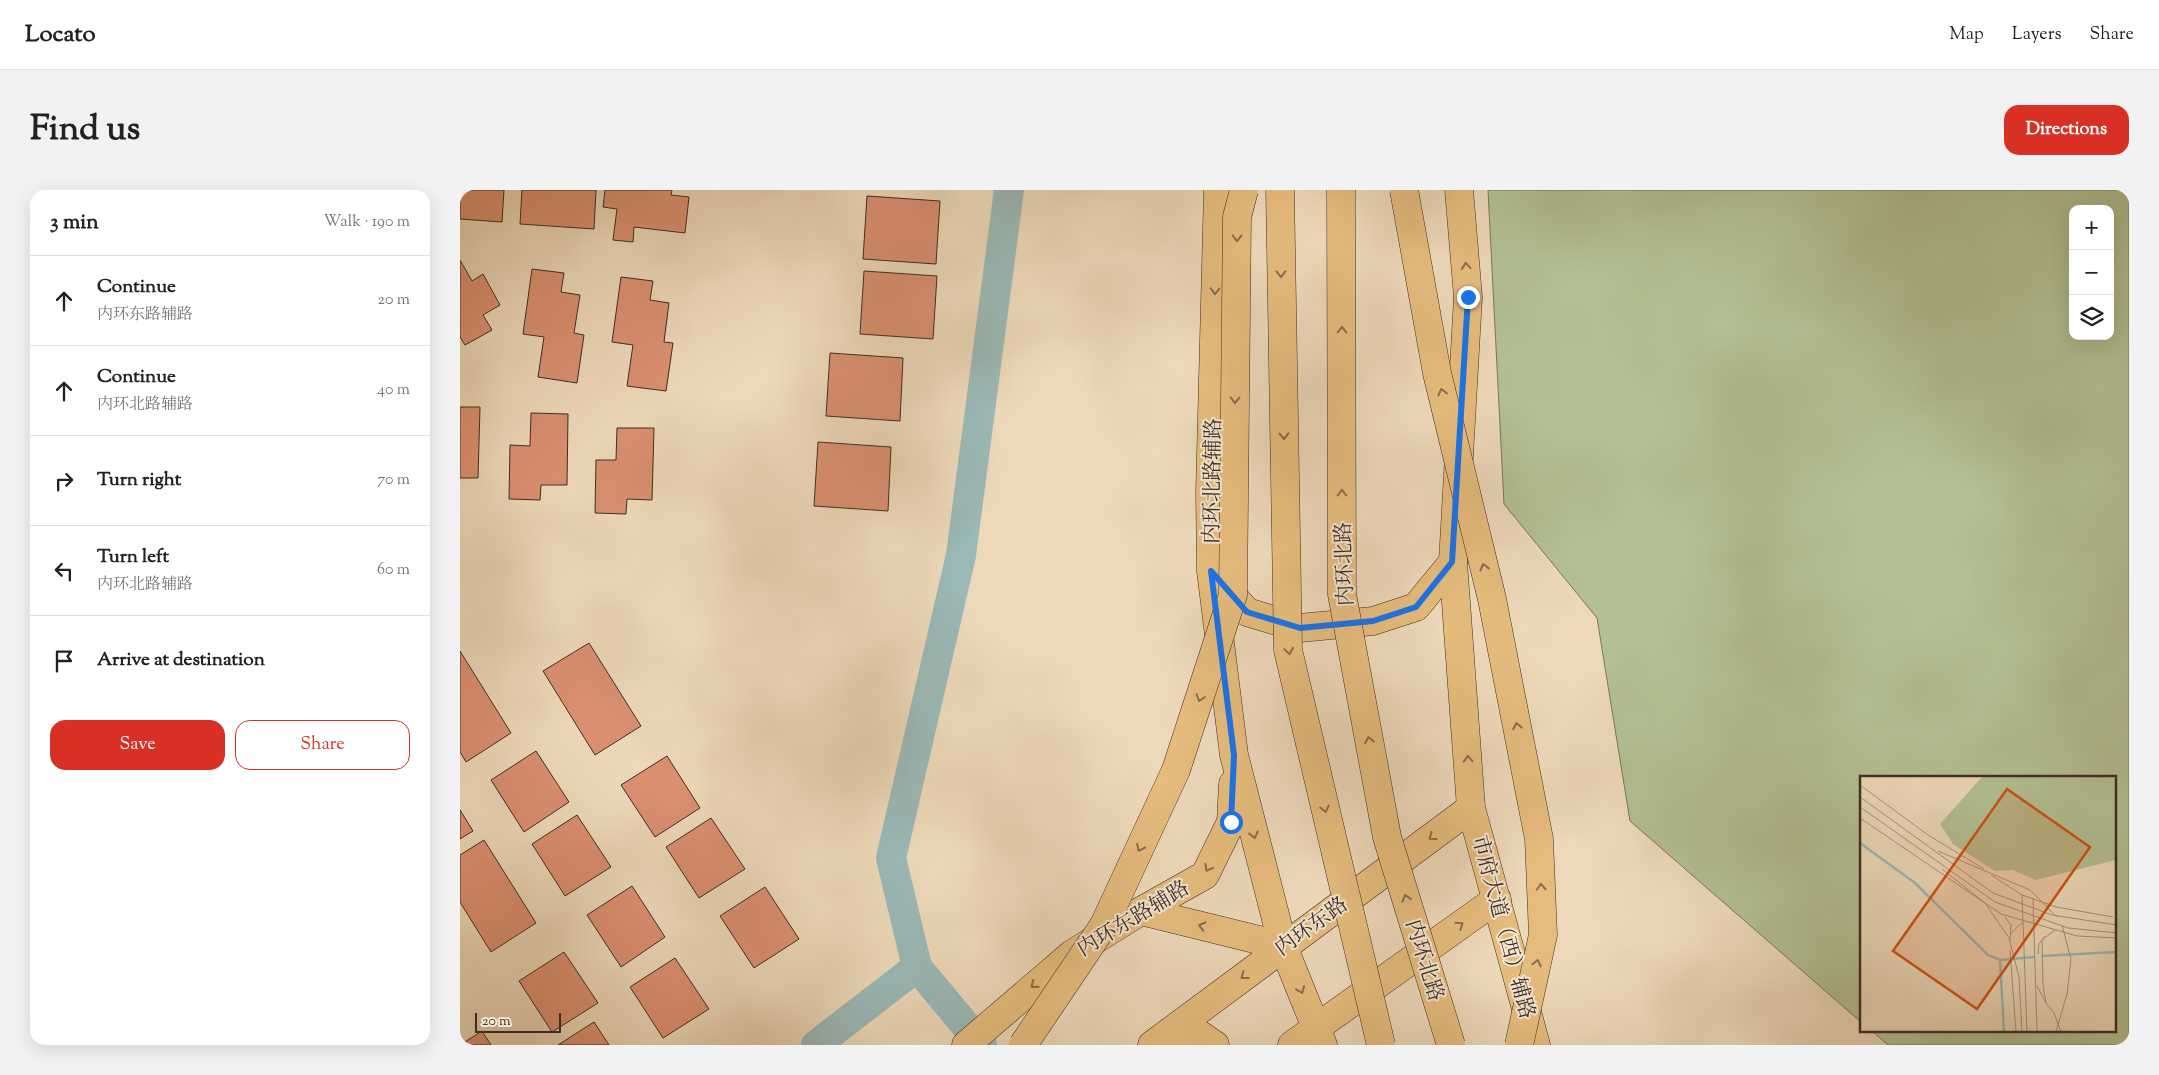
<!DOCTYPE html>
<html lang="en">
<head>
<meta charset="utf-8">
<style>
	body { margin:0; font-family:"Sorts Mill Goudy","Noto Serif SC",serif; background:#f2f2f2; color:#222 }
	.controls { position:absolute; right:15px; top:15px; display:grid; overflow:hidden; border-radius:10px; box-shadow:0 5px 20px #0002 }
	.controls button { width:45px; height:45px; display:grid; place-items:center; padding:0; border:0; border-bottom:1px solid #e0e0e0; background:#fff; color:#222; font:25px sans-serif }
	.scale { position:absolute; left:15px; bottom:12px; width:86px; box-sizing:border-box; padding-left:5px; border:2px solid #3f2d24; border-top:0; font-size:14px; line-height:18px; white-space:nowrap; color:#3f2d24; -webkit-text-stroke:4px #f3e6d2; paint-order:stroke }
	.stop { position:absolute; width:15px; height:15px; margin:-11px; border:4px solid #1a73e8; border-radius:50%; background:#fff }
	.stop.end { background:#1a73e8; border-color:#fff; box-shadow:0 1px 5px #0008 }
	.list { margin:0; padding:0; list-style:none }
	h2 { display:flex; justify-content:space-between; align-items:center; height:65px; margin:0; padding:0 20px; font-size:21px }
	h2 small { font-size:16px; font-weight:400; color:#767676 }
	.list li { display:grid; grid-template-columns:32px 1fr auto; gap:15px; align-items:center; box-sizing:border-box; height:90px; padding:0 20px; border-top:1px solid #e0e0e0 }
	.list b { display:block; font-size:19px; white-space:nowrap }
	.list p { margin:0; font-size:16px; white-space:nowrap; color:#767676 }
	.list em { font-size:16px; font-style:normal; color:#767676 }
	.actions { display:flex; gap:10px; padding:15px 20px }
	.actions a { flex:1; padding:11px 0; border:1px solid #d93025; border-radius:15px; text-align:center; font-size:18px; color:#d93025 }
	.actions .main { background:#d93025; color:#fff }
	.icon { flex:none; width:28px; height:28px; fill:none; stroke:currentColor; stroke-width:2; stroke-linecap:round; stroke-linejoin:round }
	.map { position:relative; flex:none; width:1669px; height:855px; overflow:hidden; border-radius:15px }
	header { display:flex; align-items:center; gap:30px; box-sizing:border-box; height:70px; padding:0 25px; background:#fff; border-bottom:1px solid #e0e0e0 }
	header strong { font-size:24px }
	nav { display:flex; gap:28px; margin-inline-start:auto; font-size:18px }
	.intro { display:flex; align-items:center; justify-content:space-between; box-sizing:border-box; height:120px; padding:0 30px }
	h1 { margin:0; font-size:35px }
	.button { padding:12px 22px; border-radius:15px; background:#d93025; color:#fff; font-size:18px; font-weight:700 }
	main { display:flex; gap:30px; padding:0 30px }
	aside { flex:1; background:#fff; border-radius:15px; box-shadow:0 5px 20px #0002 }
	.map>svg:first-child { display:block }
	.green { fill:#b3c094; stroke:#79765c; fill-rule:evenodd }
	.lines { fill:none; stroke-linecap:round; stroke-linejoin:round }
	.canal { stroke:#9bb9b7; stroke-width:30 }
	.building { fill:#db9072; stroke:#3f2d24 }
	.primary-casing { stroke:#3f2d24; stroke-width:29 }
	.trunk-casing { stroke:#3f2d24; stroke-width:29 }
	.primary { stroke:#e6bc7d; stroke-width:28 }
	.trunk { stroke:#e6bc7d; stroke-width:28 }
	.trunk-bridge-casing { stroke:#3f2d24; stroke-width:29; stroke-linecap:butt }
	.trunk-bridge { stroke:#e6bc7d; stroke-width:28 }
	.oneway { stroke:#8a6d4c }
	.route { stroke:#1a73e8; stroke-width:6 }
	.labels { text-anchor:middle; stroke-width:4; stroke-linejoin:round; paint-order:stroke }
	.street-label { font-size:21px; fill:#3f2d24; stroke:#f3e6d2 }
	.inset-river { fill:none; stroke:#9bb9b7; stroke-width:2.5 }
	.inset-road { fill:none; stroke:#a7947e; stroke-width:1 }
	.view { fill:#cf5210; fill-opacity:0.15; stroke:#cf5210; stroke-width:2.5 }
	.inset-edge { fill:none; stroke:#3f2d24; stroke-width:2.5 }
</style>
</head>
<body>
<header>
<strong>Locato</strong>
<nav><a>Map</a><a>Layers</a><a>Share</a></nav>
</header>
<div class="intro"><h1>Find us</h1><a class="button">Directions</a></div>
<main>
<aside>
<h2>3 min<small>Walk · 190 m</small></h2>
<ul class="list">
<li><svg class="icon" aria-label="ahead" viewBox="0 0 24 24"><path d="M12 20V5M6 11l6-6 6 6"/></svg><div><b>Continue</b><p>内环东路辅路</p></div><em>20 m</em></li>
<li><svg class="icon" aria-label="ahead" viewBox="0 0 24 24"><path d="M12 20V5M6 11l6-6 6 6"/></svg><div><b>Continue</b><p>内环北路辅路</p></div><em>40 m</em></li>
<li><svg class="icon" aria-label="right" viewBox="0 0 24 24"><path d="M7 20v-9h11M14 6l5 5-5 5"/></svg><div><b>Turn right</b></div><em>70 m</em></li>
<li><svg class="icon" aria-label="left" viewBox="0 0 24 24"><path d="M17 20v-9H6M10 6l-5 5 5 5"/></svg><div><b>Turn left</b><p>内环北路辅路</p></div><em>60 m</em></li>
<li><svg class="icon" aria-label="arrive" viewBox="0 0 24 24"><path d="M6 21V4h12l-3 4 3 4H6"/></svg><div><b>Arrive at destination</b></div></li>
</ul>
<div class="actions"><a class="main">Save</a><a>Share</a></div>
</aside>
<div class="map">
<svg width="1669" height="855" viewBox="0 0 1669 855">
	<rect width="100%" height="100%" fill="#edd9ba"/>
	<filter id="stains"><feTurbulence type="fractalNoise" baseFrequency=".004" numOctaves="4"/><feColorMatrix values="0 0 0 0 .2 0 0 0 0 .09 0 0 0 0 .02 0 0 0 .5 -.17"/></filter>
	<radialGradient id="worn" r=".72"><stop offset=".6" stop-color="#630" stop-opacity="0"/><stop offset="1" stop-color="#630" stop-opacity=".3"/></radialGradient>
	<path class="green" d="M1028,0H1669V855H1428L1412,841H1655V588H1402L1401,832L1170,631L1137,428L1044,314ZM1613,19H1650V146H1613Z"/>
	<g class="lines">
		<g class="canal">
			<polyline points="356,855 457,777"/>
			<polyline points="522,855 457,777 431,668 501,365 549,0"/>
		</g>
	</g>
	<g class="building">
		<polygon points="0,0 44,0 42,32 0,29"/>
		<polygon points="62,0 136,0 134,39 60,34"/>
		<polygon points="145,0 212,0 211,5 229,7 225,43 174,37 173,52 153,50 157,19 143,17"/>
		<polygon points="407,6 480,11 476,74 403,69"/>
		<polygon points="0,70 12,91 23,84 40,115 23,125 32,140 5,155 0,147"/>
		<polygon points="72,79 104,83 101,102 120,105 114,143 124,145 117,193 78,187 84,147 63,144"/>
		<polygon points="404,81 477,86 473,149 400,144"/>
		<polygon points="161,87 193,91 190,110 209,113 204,152 213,153 206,201 167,196 173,155 152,152"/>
		<polygon points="370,163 443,168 440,231 366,226"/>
		<polygon points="0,217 20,217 18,288 0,288"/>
		<polygon points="71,223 108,224 107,295 81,295 80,310 49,309 50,255 70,256"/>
		<polygon points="157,238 194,238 192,310 167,309 166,324 135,323 136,270 156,270"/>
		<polygon points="358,252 431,257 428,321 354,316"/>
		<polygon points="129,453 181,536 135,565 83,481"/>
		<polygon points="0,461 51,543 6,572 0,562"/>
		<polygon points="76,561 109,612 64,642 31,590"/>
		<polygon points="207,566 240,618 195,647 161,595"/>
		<polygon points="0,620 13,641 0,649"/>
		<polygon points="117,625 151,677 105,706 72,654"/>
		<polygon points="251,628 285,679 239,708 206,657"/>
		<polygon points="24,650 76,733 31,762 0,712 0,665"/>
		<polygon points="172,696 205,747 161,777 127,725"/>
		<polygon points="305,697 339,749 294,778 260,726"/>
		<polygon points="104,762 138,813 92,842 59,791"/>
		<polygon points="215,768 249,819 203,848 170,797"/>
		<polygon points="134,832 149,855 98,855"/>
		<polygon points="22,841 31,855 0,855"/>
	</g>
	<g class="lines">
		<g class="primary-casing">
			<g id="primary">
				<polyline points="758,0 750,302 751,381 774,565 823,756 863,855"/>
				<polyline points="999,0 1008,107 993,372 1011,618 1076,855"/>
				<polyline points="759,390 787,422 840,438 913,431 956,417 993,372"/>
				<polyline points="681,721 823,756"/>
				<polyline points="506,855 612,764 681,721 745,685 771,632 773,594"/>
			</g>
		</g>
		<g class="trunk-casing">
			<g id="trunk">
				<polyline points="706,845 736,842 755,855"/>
				<polyline points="692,855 1011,618"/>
				<polyline points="832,855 1037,709"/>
			</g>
		</g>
		<use href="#primary" class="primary"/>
		<use href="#trunk" class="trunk"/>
		<g class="trunk-bridge-casing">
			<g id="trunk-bridge">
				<polyline points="820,0 828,460 921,855"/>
				<polyline points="881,0 882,404 927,647 991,855"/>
				<polyline points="944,0 977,183 1032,409 1079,649 1083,745 1059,855"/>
				<polyline points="563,855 644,735 716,580 773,405 777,27 784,0"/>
			</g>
		</g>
		<use href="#trunk-bridge" class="trunk-bridge"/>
	</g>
	<defs><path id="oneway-chevron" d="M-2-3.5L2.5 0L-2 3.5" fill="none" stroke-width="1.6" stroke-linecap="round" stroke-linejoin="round" transform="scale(1.25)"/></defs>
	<g class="oneway">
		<use href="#oneway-chevron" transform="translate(777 48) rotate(91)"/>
		<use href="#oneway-chevron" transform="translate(1006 76) rotate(-95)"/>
		<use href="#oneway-chevron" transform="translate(821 84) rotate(89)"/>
		<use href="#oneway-chevron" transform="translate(755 101) rotate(92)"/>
		<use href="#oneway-chevron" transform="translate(882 140) rotate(-90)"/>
		<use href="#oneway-chevron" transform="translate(982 202) rotate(-104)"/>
		<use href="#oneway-chevron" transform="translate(775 210) rotate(91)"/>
		<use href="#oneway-chevron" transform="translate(824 246) rotate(89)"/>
		<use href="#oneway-chevron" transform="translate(882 303) rotate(-90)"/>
		<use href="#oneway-chevron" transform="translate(1024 377) rotate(-104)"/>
		<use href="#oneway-chevron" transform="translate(829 461) rotate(82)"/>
		<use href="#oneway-chevron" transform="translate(740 508) rotate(108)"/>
		<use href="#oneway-chevron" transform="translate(1057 536) rotate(-101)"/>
		<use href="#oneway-chevron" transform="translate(909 550) rotate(-101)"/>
		<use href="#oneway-chevron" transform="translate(1008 569) rotate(-94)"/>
		<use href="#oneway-chevron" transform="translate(865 619) rotate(77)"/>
		<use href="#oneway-chevron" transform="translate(794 645) rotate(76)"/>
		<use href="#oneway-chevron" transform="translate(972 647) rotate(144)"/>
		<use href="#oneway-chevron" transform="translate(680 658) rotate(115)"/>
		<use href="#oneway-chevron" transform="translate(748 678) rotate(119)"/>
		<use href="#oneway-chevron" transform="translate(1081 697) rotate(-93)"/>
		<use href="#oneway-chevron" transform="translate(946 708) rotate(-107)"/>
		<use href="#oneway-chevron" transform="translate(1000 735) rotate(-35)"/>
		<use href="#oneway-chevron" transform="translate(742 736) rotate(-166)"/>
		<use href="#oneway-chevron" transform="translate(1077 773) rotate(-77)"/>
		<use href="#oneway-chevron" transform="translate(784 786) rotate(143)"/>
		<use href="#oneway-chevron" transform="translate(574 795) rotate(141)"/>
		<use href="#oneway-chevron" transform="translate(841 800) rotate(68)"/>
	</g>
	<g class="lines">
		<polyline class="route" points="771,632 774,565 751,381 787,422 840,438 913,431 956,417 992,372 1008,107"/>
	</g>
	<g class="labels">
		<g class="street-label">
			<text transform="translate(752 291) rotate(-89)" y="7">内环北路辅路</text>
			<text transform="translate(884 374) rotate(-92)" y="7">内环北路</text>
			<text transform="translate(673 728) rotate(-31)" y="7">内环东路辅路</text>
			<text transform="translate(851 736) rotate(-36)" y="7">内环东路</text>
			<text transform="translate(1044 737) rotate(75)" y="7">市府大道（西）辅路</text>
			<text transform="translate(965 770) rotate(73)" y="7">内环北路</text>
		</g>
	</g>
	<g transform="translate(1400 586)">
		<rect width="256" height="256" fill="#edd9ba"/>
		<path d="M122,1H256V84L175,104L153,94L135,95L93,68L80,48Z" fill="#b3c094"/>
		<path class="inset-river" d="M0,67L55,107L128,179L140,184L175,181M181,180L257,176M140,184L144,256"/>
		<path class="inset-road" d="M0,9L68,59L124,93M0,21L133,117L192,139L257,149M0,31L135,126L208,152L257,157M0,42L141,138L217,160L257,162M78,75L170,114L197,141M82,93L125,127L149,162L159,201L162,256M131,99L162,119L196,131L253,141M162,119L167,256M173,122L177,256M145,141L151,149L150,165M195,154L182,164L183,209L186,227L194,237L201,256M150,158L163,146M150,174L156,256M178,178L179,168L185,160M177,210L186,227M196,256L207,218L211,183L202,149"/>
		<path class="view" d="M147,13L230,71L117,233L33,175Z"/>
		<rect width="256" height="256" class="inset-edge"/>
	</g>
	<rect width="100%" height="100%" filter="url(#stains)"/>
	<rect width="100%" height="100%" fill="url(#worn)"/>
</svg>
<div class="controls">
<button>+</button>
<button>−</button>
<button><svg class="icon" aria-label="layers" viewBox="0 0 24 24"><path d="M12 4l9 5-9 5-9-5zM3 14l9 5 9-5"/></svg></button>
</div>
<div class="scale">20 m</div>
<div class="stop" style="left:771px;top:632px"></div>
<div class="stop end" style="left:1008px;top:107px"></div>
</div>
</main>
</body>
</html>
